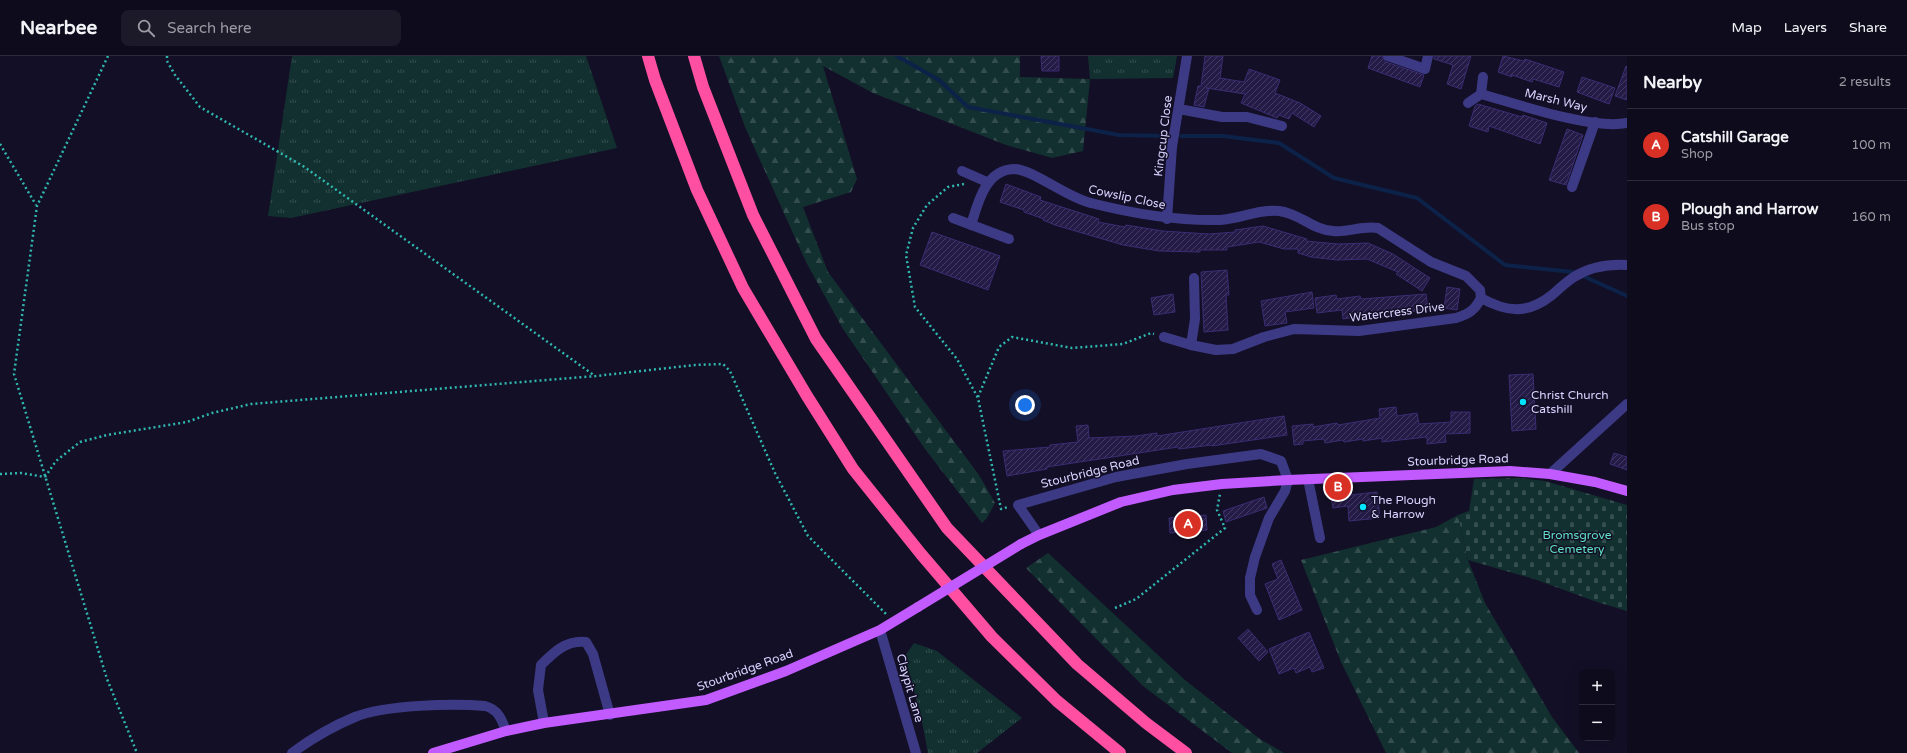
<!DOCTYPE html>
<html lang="en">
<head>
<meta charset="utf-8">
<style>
	body { margin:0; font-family:"Varela Round",sans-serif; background:#1c1929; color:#f1f3f6 }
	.controls { position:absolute; right:12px; bottom:12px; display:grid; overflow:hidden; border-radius:8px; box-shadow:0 4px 16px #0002 }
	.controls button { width:36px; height:36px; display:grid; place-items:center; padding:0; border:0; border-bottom:1px solid #2e2b3b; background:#0e0b1c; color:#f1f3f6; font:20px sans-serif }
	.you { position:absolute; left:1025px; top:349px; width:14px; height:14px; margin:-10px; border:3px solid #fff; border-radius:50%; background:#1a73e8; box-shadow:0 0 0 6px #1a73e833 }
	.badge { display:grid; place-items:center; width:26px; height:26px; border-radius:50%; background:#d93025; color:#fff; font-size:13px; font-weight:700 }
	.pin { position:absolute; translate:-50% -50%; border:2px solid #fff; box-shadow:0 1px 4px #0006 }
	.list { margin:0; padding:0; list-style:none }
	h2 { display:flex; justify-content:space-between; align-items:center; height:52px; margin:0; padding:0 16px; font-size:17px }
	h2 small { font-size:13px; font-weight:400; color:#9b9ba3 }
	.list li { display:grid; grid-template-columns:26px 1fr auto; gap:12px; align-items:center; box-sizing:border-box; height:72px; padding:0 16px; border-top:1px solid #2e2b3b }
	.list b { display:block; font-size:15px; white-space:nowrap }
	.list p { margin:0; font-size:13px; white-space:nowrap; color:#9b9ba3 }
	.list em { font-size:13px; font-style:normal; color:#9b9ba3 }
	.icon { flex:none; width:22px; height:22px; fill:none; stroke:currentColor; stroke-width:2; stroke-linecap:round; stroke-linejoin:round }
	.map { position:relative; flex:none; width:1627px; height:697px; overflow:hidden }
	header { display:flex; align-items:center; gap:24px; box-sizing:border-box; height:56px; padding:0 20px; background:#0e0b1c; border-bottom:1px solid #2e2b3b }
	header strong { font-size:19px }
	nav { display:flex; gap:22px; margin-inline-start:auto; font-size:14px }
	.search { width:280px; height:36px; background:#1c1929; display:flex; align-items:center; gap:10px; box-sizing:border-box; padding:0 14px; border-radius:8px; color:#9b9ba3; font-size:15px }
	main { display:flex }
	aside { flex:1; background:#0e0b1c }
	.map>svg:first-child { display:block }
	.grass { fill:url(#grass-tufts) }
	.forest { fill:url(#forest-firs) }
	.cemetery { fill:url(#cemetery-stones) }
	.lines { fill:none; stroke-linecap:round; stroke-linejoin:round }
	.stream { stroke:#0c2248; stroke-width:4 }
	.building { fill:url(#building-hatch); stroke:#3b2d73 }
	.path { stroke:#2fb8b0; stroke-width:2.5; stroke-dasharray:2 3; stroke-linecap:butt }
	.minor { stroke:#3d3a85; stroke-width:10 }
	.major { stroke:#c25bff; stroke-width:10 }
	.highway { stroke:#ff4fa3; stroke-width:12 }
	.major-bridge { stroke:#c25bff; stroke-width:10 }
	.poi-dot { fill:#00e5ff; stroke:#130f26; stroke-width:1.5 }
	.labels { text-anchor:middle; stroke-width:3; stroke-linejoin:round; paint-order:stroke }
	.street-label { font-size:12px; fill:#d9d4ff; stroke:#130f26 }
	.poi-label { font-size:12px; fill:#d9d4ff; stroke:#130f26; text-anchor:start }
	.park-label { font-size:12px; fill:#5fe0c0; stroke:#130f26 }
</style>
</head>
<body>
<header>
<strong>Nearbee</strong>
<div class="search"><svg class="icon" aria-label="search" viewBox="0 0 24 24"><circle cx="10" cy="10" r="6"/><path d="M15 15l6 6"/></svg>Search here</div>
<nav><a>Map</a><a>Layers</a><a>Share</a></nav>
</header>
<main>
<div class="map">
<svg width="1627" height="697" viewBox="0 0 1627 697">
	<defs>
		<pattern id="grass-tufts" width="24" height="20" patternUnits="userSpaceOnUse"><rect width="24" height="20" fill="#12302f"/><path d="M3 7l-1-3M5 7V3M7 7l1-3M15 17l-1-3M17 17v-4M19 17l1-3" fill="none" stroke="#344d4e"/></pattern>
		<pattern id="forest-firs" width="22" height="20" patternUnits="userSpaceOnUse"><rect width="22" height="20" fill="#12302f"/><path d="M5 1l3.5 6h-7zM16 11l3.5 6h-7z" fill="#344d4e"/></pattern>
		<pattern id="cemetery-stones" width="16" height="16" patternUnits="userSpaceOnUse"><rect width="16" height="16" fill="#12302f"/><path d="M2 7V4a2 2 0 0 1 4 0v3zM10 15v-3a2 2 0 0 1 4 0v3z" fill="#344d4e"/></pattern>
		<pattern id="building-hatch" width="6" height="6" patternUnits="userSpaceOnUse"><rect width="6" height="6" fill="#241b47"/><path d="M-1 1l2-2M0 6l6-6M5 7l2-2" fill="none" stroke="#433b63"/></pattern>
	</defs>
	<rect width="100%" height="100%" fill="#130f26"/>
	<g class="grass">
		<polygon points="292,0 586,0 617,92 291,162 268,160"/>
		<polygon points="1088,0 1177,0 1173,22 1090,23"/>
		<polygon points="914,587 937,595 1022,662 977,697 928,697 921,661 905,600"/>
	</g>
	<g class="forest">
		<polygon points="719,0 1020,0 1020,21 1090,23 1083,95 1052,102 1006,89 873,37 823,10 857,123 851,136 803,151 828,216 979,419 995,447 987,462 982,467 925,393 843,273 806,206 745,71"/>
		<polygon points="1458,459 1468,504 1485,547 1552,661 1579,697 1386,697 1341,606 1301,504 1436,471"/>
		<polygon points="1048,497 1185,624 1260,683 1284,697 1232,697 1143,630 1026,512"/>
	</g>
	<polygon class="cemetery" points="1519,422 1545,425 1627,449 1627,555 1597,546 1534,523 1468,504 1458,459 1469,455 1474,423"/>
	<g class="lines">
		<g class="stream">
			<polyline points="897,0 939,24 968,51 1119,79 1168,80"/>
			<polyline points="1181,80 1223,80 1279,87 1334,122 1417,142 1505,209 1573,216"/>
			<polyline points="1583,220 1627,240"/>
		</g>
	</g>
	<g class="building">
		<polygon points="1041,0 1059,0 1059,15 1042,15"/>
		<polygon points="1205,0 1223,0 1220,22 1244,26 1249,13 1280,24 1275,37 1300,47 1321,60 1314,71 1292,57 1289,63 1279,59 1277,62 1241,47 1245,38 1206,32 1209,32 1204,51 1194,49 1198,30 1201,30"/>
		<polygon points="1372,0 1382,0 1386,6 1424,19 1420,31 1368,12"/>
		<polygon points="1434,0 1471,0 1461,33 1447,28 1453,9 1434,3"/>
		<polygon points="1503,0 1524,5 1525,3 1564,16 1559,31 1533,23 1532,26 1512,19 1512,21 1498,16"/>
		<polygon points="1626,10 1627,11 1627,44 1615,40"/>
		<polygon points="1582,21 1615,32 1609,48 1577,36"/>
		<polygon points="1478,48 1522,61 1523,59 1547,67 1540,88 1489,70 1488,76 1469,70 1475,50"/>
		<polygon points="1567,73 1583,79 1566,129 1549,124"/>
		<polygon points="1006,128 1041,141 1040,144 1099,163 1098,166 1125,171 1126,169 1163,175 1209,178 1235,176 1235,174 1263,170 1307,183 1306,185 1338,188 1368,187 1393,198 1430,222 1422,235 1396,218 1398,216 1367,203 1337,204 1311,201 1298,197 1298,193 1284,193 1259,186 1227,191 1227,194 1200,194 1200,196 1159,195 1123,189 1055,169 1043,164 1044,163 1024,156 1024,154 1000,146"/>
		<polygon points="932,176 1000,200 988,234 920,209"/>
		<polygon points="1227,214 1229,239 1226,239 1228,274 1204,276 1201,216"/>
		<polygon points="1447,231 1460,233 1457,254 1444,252"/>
		<polygon points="1312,236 1314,252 1285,256 1287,267 1265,270 1261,245"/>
		<polygon points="1173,238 1175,256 1154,259 1151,242"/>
		<polygon points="1426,238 1428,253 1397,258 1397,260 1369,262 1369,259 1343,263 1342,254 1317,257 1315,242 1336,239 1337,243 1360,240 1361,243"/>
		<polygon points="1533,318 1536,373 1512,375 1509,319"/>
		<polygon points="1396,351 1397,360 1417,357 1419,368 1451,366 1451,356 1470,356 1470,377 1445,378 1446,386 1427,388 1427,381 1382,386 1382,382 1363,385 1363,383 1344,386 1343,384 1325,387 1324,383 1303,385 1303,388 1294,389 1292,370 1313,368 1313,371 1337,367 1338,369 1380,362 1379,353"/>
		<polygon points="1284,360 1287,379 1212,390 1212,389 1179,393 1178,391 1047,411 1047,413 1007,420 1003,395 1050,391 1050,389 1078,386 1076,370 1088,369 1089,382 1136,380 1157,377 1157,380"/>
		<polygon points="1614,397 1627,401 1627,414 1610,408"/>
		<polygon points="1377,436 1380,462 1349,465 1348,450 1333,452 1331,441"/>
		<polygon points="1264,441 1267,452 1226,466 1223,455"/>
		<polygon points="1206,459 1207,474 1170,477 1169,462"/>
		<polygon points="1281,504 1302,554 1279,564 1265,528 1278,523 1272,508"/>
		<polygon points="1248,573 1268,596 1259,605 1238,582"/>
		<polygon points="1309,576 1324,612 1312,616 1310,611 1296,617 1294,612 1279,618 1269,593"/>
	</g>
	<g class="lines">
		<g class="path">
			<polyline points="108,0 37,150 14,318 107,623 137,697"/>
			<polyline points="167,0 167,5 175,19 200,51 303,110 595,320"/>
			<polyline points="0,88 36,149"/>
			<polyline points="964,128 948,131 927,149 913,172 906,199 915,251 957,303 978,342 1001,453 1008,451"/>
			<polyline points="978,341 999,291 1012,281 1072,292 1123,288 1151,277 1154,278"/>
			<polyline points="0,418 21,417 45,421"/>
			<polyline points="45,421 56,405 80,386 107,379 187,366 212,357 251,348 596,320 695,309 723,308 730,315 775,417 808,480 886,558"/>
			<polyline points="1115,552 1136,543 1225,472 1217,454 1220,438"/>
		</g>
		<g class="minor">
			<polyline points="1388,0 1425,13 1428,0"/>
			<path d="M1481,38C1517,48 1592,74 1627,67"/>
			<polyline points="1468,47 1481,38 1483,21"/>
			<polyline points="1179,53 1222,61 1247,61 1282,70"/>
			<polyline points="962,115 987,126"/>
			<polyline points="1572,131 1595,66"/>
			<polyline points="953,162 1009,183"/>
			<polyline points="1167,163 1172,91 1187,0"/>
			<path d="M971,169C978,147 985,114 1014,113C1032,113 1068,142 1091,147C1134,158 1175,165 1220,164C1240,163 1258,153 1279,155C1299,157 1313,174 1333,175C1348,177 1362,169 1378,172L1431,206L1466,220L1480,234L1481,242"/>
			<path d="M1481,242C1508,257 1528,258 1552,239C1559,233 1566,226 1574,221C1590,211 1608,208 1627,209"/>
			<path d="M1164,281L1191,289L1216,294L1233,293L1264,281L1294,273L1359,275L1456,262C1469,258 1475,254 1481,242"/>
			<polyline points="1191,289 1195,263 1194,222"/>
			<polyline points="1550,418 1627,348"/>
			<polyline points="1308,423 1320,482"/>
			<polyline points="1039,479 1018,449 1116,421 1187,408 1261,398 1281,405 1288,424 1285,435 1269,462 1255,501 1250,522 1250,539 1257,554"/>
			<polyline points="880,574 916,697"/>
			<path d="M544,667L538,634L541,609C554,596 566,584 586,586L593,598L610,659"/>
			<path d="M292,697C311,683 333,670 355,661C385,649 453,647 485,650C498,653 502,664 506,675"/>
		</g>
		<g class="major">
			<polyline points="1021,488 1039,479 1121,446 1173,434 1222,428 1288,424 1510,415 1550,418 1595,426 1627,435"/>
			<polyline points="433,697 506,675 544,667 706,644 786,615 880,574 918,551"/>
		</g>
		<g class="highway">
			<polyline points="648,0 655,24 697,134 743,232 807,340 853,413 921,498 992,581 1057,645 1120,697"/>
			<polyline points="694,0 703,31 753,159 816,283 947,472 1077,608 1146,667 1186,697"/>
		</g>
		<polyline class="major-bridge" points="918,551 1021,488"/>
	</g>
	<g class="poi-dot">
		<circle cx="1523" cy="346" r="4"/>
		<circle cx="1363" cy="451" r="4"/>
	</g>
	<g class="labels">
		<g class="street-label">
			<text transform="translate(1556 44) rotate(14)" y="4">Marsh Way</text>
			<text transform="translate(1163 80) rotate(-83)" y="4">Kingcup Close</text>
			<text transform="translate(1127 141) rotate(12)" y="4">Cowslip Close</text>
			<text transform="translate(1397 256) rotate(-7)" y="4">Watercress Drive</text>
			<text transform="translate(1458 404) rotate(-2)" y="4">Stourbridge Road</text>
			<text transform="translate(1090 416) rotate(-14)" y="4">Stourbridge Road</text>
			<text transform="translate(745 614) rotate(-20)" y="4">Stourbridge Road</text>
			<text transform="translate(910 632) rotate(74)" y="4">Claypit Lane</text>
		</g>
		<g class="poi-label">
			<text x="1531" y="343">Christ Church<tspan x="1531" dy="14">Catshill</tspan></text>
			<text x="1371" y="448">The Plough<tspan x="1371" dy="14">&amp; Harrow</tspan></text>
		</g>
		<g class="park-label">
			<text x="1577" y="483">Bromsgrove<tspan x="1577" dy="14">Cemetery</tspan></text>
		</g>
	</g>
</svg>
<div class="controls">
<button>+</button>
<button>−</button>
</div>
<div class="you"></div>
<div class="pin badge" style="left:1188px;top:468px">A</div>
<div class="pin badge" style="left:1338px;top:431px">B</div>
</div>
<aside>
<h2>Nearby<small>2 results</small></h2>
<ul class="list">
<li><span class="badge">A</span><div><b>Catshill Garage</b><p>Shop</p></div><em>100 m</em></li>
<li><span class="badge">B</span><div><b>Plough and Harrow</b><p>Bus stop</p></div><em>160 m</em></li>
</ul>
</aside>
</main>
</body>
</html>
